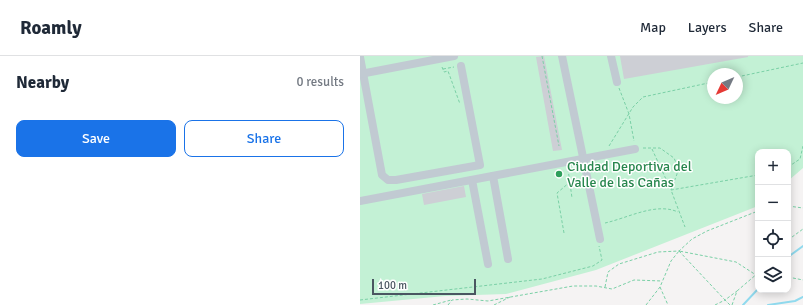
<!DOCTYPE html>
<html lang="en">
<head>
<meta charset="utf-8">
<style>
	body { margin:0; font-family:Signika,sans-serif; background:#f2f2f3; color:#1f2937 }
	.controls { position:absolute; right:12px; bottom:12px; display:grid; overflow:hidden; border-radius:8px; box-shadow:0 2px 10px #0003 }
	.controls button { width:36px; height:36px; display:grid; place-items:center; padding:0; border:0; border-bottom:1px solid #e0e1e3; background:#fff; color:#1f2937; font:20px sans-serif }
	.compass { position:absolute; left:347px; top:12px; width:36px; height:36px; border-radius:50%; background:#fff; box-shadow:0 2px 10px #0003; rotate:226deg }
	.scale { position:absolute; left:12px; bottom:10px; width:104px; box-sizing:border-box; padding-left:4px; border:2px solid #4a5661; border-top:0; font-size:11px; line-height:14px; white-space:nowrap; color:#4a5661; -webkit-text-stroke:3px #fff; paint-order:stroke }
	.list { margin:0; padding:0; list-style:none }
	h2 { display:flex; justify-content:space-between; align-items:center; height:52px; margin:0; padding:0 16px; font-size:17px }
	h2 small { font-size:13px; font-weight:400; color:#747a83 }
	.actions { display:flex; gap:8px; padding:12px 16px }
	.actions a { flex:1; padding:9px 0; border:1px solid #1a73e8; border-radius:8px; text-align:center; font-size:14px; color:#1a73e8 }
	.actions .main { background:#1a73e8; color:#fff }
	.icon { flex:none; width:22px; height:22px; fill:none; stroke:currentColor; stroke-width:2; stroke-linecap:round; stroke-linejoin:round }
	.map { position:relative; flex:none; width:443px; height:249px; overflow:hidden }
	header { display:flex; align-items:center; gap:24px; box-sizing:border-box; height:56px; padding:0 20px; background:#fff; border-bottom:1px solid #e0e1e3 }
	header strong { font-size:19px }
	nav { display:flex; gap:22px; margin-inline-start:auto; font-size:14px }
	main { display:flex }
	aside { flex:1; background:#fff }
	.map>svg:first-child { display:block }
	.green { fill:#c3f1d5; fill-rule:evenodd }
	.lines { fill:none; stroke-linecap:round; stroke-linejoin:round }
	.stream { stroke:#90daee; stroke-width:2 }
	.building { fill:#cdcfd5 }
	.path { stroke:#7ad0a6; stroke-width:1; stroke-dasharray:3 2; stroke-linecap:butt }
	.minor { stroke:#c1cad2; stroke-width:8 }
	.leisure-dot { fill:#2e9e5b; stroke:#fff; stroke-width:1.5 }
	.labels { text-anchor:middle; stroke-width:3; stroke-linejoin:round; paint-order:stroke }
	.leisure-label { font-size:14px; fill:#27864d; stroke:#fff; text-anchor:start }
</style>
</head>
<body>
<header>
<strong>Roamly</strong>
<nav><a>Map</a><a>Layers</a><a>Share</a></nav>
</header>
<main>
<aside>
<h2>Nearby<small>0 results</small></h2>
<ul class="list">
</ul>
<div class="actions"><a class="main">Save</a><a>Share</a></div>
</aside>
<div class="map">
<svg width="443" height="249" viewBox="0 0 443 249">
	<rect width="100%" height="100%" fill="#f5f3f3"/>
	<path class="green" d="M0,0H443V112L428,125V96H398V150L236,214L146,238L85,240L0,248ZM353,18H377V42H353Z"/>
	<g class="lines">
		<g class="stream">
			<polyline points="428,201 443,190"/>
			<polyline points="383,249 398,233"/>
			<polyline points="408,249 435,245 443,241"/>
		</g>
	</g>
	<g class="building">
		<polygon points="184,0 202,94 193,95 176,1"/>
		<polygon points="260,0 388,0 388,1 264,23"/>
		<polygon points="104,130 106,141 64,149 62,138"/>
	</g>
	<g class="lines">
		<g class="path">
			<polyline points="182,0 199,90"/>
			<polyline points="82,11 84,16 88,15 100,48"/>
			<polyline points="83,13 94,11"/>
			<polyline points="377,21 443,7"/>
			<polyline points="259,32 269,58 274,85"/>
			<polyline points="249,90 273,51 283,41 353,26"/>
			<polyline points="283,92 300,92 314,102 317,109 317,118 311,134 325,171"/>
			<polyline points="292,93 311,134 398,119"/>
			<polyline points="428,111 440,103 443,90"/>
			<polyline points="208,113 212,142"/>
			<polyline points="428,150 443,152"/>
			<path d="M245,167C268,162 296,146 318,156"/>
			<polyline points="204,177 197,137 210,126"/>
			<polyline points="428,184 443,173"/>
			<polyline points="319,195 365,244 377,235"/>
			<polyline points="428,221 443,224"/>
			<polyline points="245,231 248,216 259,208 298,196 319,195 332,183 347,175 398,155"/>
			<polyline points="300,231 308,249"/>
			<polyline points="0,244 182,223 233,210 242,204 239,190"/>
			<polyline points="73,249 91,244"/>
			<polyline points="88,249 92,244 107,243 128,245 213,230 236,230 252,233 274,224 302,225"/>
			<polyline points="134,249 150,241"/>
			<polyline points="286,249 300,231 311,205 319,195 376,206 396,219"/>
			<polyline points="355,249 365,244 370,249"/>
			<polyline points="372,249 377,235 398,217"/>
		</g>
		<g class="minor">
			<polyline points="202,0 240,183"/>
			<polyline points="251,0 257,26"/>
			<polyline points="0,1 22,119 28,124 36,124 120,109 101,10"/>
			<polyline points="0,18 94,0"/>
			<polyline points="133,120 148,203"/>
			<polyline points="112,124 128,208"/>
			<polyline points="0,145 275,93"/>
		</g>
	</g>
	<circle class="leisure-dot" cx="199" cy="118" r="4"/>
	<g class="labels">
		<g class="leisure-label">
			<text x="207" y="115">Ciudad Deportiva del<tspan x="207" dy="16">Valle de las Cañas</tspan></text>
		</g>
	</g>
</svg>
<div class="controls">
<button>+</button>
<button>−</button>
<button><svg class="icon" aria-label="locate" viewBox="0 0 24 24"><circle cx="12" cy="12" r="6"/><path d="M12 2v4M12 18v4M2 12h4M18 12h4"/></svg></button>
<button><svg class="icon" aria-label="layers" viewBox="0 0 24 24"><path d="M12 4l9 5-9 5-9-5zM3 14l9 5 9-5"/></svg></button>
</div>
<svg class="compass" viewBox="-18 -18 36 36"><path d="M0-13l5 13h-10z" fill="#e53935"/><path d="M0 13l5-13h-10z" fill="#747a83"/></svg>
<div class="scale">100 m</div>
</div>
</main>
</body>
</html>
